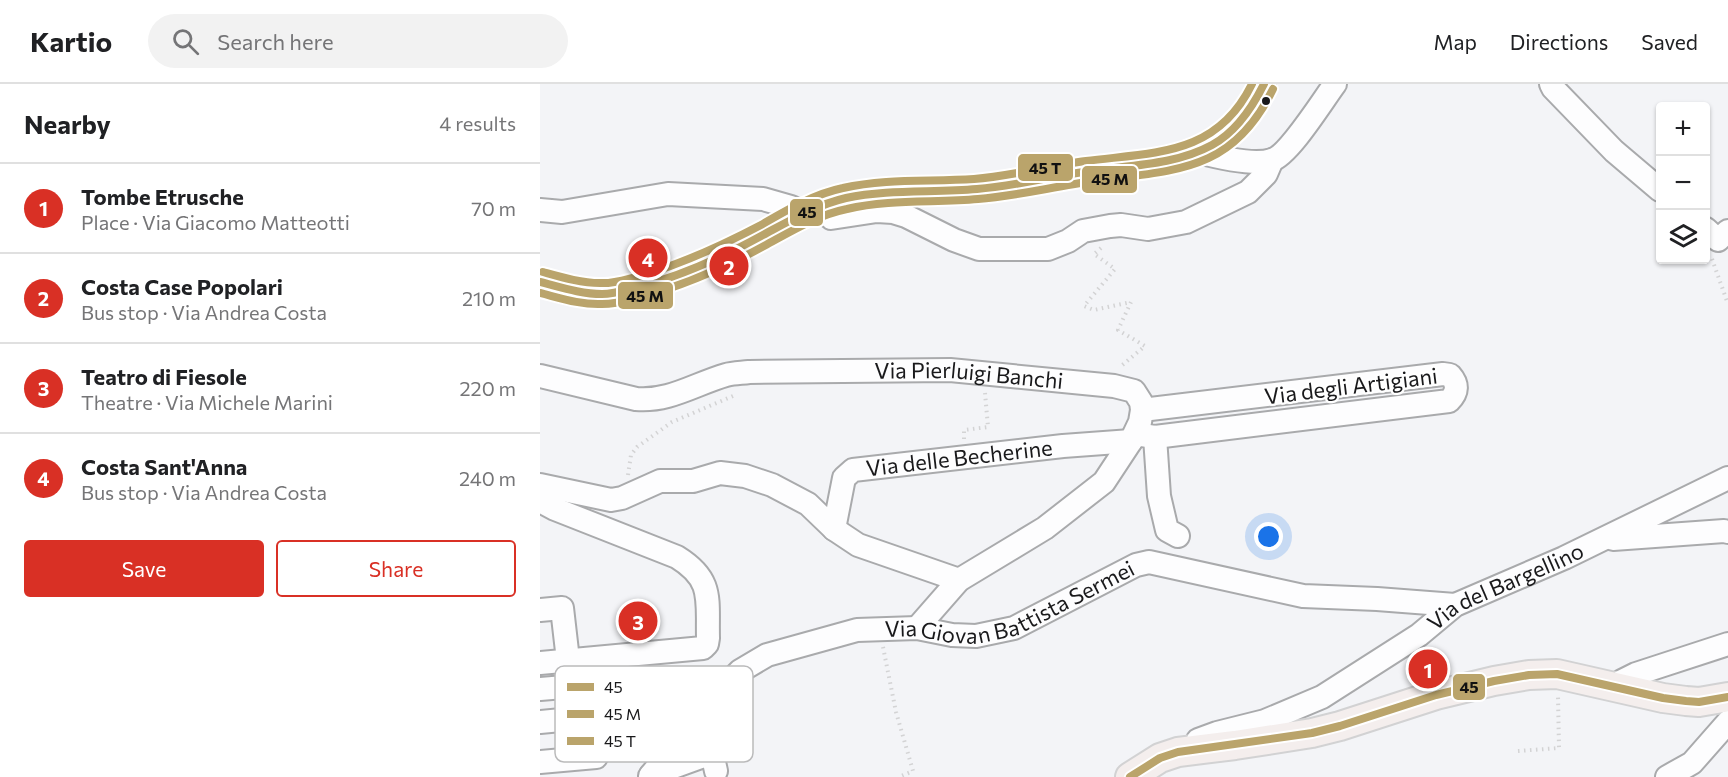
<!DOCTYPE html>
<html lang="en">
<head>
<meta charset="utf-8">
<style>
	body { margin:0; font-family:Commissioner,sans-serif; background:#f2f2f2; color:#202124 }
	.controls { position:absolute; right:18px; top:18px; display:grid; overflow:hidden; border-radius:6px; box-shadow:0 2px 4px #0004 }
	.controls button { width:54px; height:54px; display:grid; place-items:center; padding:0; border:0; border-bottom:2px solid #e0e0e0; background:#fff; color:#202124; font:30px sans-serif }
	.you { position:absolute; left:729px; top:453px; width:21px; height:21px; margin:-15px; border:4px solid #fff; border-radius:50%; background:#1a73e8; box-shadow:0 0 0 9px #1a73e833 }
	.badge { display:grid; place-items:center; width:39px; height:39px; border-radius:50%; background:#d93025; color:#fff; font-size:20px; font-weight:700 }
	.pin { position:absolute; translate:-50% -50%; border:3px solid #fff; box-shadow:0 2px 6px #0006 }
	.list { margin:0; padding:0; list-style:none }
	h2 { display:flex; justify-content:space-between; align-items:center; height:78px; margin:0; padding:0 24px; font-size:26px }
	h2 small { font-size:20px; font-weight:400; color:#757577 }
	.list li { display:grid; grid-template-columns:39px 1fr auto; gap:18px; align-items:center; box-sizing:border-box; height:90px; padding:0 24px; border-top:2px solid #e0e0e0 }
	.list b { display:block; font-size:22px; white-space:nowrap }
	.list p { margin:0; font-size:20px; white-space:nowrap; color:#757577 }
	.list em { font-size:20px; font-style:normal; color:#757577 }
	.actions { display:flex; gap:12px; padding:18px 24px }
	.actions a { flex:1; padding:14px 0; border:2px solid #d93025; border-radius:6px; text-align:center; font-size:21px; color:#d93025 }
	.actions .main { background:#d93025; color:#fff }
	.icon { flex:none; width:33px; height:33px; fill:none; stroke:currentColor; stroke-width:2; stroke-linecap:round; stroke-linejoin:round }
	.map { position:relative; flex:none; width:1188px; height:693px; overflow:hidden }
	header { display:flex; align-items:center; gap:36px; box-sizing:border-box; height:84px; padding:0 30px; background:#fff; border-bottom:2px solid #e0e0e0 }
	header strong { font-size:28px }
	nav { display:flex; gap:33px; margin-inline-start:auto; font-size:21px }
	.search { width:420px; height:54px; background:#f2f2f2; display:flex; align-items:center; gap:15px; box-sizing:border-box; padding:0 21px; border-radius:33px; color:#757577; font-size:22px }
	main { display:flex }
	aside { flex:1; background:#fff }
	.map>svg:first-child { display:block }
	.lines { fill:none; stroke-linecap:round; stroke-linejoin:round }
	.minor-casing { stroke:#a9aaac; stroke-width:26 }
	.major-casing { stroke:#d2d2d3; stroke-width:32 }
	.path { stroke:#d3d3d4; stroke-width:4; stroke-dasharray:1.5 4.5; stroke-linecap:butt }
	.minor { stroke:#fdfdfe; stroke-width:22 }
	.major { stroke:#f4eeed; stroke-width:28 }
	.bus-1-casing { stroke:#fff; stroke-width:12 }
	.bus-2-casing { stroke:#fff; stroke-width:12 }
	.bus-3-casing { stroke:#fff; stroke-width:12 }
	.bus-1 { stroke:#baa46b; stroke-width:8 }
	.bus-2 { stroke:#baa46b; stroke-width:8 }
	.bus-3 { stroke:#baa46b; stroke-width:8 }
	.bus-dot { fill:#19191b; stroke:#fff; stroke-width:2 }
	.labels { text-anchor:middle; stroke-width:4.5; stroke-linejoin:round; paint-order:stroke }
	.street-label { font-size:22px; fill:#19191b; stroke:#fff }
	.key { fill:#fff; stroke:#bababb; stroke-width:1.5 }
	.key-label { font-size:16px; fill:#19191b }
	.line-badge { stroke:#fff; stroke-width:2 }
	.pale-badge-label { font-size:16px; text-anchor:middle; font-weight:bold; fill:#111 }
</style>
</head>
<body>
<header>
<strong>Kartio</strong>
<div class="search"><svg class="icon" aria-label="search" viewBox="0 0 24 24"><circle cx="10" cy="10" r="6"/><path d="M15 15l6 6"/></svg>Search here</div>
<nav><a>Map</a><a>Directions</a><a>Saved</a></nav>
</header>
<main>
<aside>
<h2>Nearby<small>4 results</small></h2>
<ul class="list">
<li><span class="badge">1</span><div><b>Tombe Etrusche</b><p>Place · Via Giacomo Matteotti</p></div><em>70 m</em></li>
<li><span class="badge">2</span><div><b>Costa Case Popolari</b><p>Bus stop · Via Andrea Costa</p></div><em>210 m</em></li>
<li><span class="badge">3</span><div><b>Teatro di Fiesole</b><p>Theatre · Via Michele Marini</p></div><em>220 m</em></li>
<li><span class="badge">4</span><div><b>Costa Sant'Anna</b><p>Bus stop · Via Andrea Costa</p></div><em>240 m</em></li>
</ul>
<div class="actions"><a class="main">Save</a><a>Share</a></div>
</aside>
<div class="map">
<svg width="1188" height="693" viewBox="0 0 1188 693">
	<rect width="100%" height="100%" fill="#f3f4f7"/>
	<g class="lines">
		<g class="minor-casing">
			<g id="minor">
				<polyline points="1011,0 1013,4 1074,67 1120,106"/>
				<path d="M658,68C677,73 714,82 732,76C749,71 783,16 795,0"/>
				<polyline points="285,121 291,134 337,127 353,128 366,132 414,156 439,165 508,165 528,157 543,147 570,142 581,141 608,145 646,138 708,108 726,90 732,76"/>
				<polyline points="0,126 22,128 128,110 223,115 251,123 264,130"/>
				<polyline points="1166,145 1178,156 1188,147"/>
				<path d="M0,198C20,203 41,210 62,210C76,210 89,205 102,202C147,190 187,171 227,149C249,137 282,119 306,114C349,105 393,109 437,105C478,102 517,91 558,86C596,82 637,80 672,61C696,48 713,24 724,0"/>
				<path id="s1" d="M0,292L96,315C129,318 155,300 186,291C193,289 201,289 209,288L410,286L574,302L594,307L601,318L602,326L600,338L591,357L564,398L505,444L419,496L377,544"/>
				<path d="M595,350L615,353L909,317C918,308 918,300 910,291L903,290L602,326"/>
				<polyline points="615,353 619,412 627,446 638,452"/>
				<polyline points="0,401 71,416 82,414 120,397 153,397 180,389 205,392 232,401 268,420 294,445 318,461 419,496"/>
				<path d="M0,417L15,425L137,473C174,496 167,515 168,554L167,560L163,564L0,579"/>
				<path id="s2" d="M294,445L304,394L313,386L523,362L591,357"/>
				<polyline points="1073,455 1184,447 1188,448"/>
				<polyline points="0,526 22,524 28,576"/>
				<polyline points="0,605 60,600"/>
				<polyline points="1080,605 1082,597 1096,590 1188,560"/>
				<polyline points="0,638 63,632"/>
				<path id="s3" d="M659,663L658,656L677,649L725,637L782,613L879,551L915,521L1024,474L1188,394"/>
				<polyline points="0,678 56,673 68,646 62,577 44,579"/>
				<polyline points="111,691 172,669 176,687"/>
				<path id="s4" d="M110,692L187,600L200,587L227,571L317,546L377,544L412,551L436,552L474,544L596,481L609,478L763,512L837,515L915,521"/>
				<polyline points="1127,693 1152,679 1188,638"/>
			</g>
		</g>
		<g class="major-casing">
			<polyline id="major" points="590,693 620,674 638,668 695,661 772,649 800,642 896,611 954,597 989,591 1017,590 1123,614 1146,617 1159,618 1188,613"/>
		</g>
		<g class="path">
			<polyline points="561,164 554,170 575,185 544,222 554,226 591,218 578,246 605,262 580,283"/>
			<polyline points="1172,175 1188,220"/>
			<polyline points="424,355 424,346 448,343 445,309"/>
			<polyline points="88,391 91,371 97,363 132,338 193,312"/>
			<polyline points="343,563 356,628 373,687 359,693"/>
			<polyline points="158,602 161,583"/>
			<polyline points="978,667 1019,664 1018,612"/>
		</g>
		<use href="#minor" class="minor"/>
		<use href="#major" class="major"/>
		<g class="bus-1-casing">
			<g id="bus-1">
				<path d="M0,198C20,203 41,210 62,210C74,210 86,206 98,203C142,192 183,173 223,151C249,137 276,121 306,114C348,105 393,109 437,105C477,102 517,91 557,86C596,81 637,80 672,61C696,48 712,24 724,0"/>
				<polyline points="590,693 620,674 638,668 772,649 800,642 896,611 954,597 989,591 1017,590 1123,614 1146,617 1159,618 1188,613"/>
			</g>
		</g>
		<g class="bus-2-casing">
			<path id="bus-2" d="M0,209C20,214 41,221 62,220C75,220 86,217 98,214C142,202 184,184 224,162C250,148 277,131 307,125C349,115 395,119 438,115C477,112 516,102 555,97C636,86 693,88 733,5"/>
		</g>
		<g class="bus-3-casing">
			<path id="bus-3" d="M3,188C21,193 41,199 60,199C72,200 84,196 96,193C140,181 181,162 221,141C247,126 274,110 303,104C346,94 390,98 434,95C472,92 508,82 546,77C615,68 677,72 712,0"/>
		</g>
		<use href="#bus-1" class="bus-1"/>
		<use href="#bus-2" class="bus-2"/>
		<use href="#bus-3" class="bus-3"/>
	</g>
	<circle class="bus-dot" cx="726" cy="17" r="5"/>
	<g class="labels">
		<g class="street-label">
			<text dy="8" stroke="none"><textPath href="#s1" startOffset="436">Via Pierluigi Banchi</textPath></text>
			<text transform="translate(811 302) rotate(-7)" y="8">Via degli Artigiani</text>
			<text dy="8" stroke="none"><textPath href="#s2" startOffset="171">Via delle Becherine</textPath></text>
			<text dy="8" stroke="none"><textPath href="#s3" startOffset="354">Via del Bargellino</textPath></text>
			<text dy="8" stroke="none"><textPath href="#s4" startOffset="423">Via Giovan Battista Sermei</textPath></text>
		</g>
	</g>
	<rect x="15" y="582" width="198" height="96" rx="9" class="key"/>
	<rect x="27" y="599" width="27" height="8" fill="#baa46b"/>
	<rect x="27" y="626" width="27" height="8" fill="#baa46b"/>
	<rect x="27" y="653" width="27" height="8" fill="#baa46b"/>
	<g class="key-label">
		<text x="64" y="609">45</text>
		<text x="64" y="636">45 M</text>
		<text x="64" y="663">45 T</text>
	</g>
	<g class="line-badge">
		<rect x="477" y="69" width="57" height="29" rx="6" fill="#baa46b"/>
		<rect x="541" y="81" width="57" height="29" rx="6" fill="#baa46b"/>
		<rect x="249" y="114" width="35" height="29" rx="6" fill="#baa46b"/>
		<rect x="77" y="197" width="57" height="29" rx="6" fill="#baa46b"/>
		<rect x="912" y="589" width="34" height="28" rx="6" fill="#baa46b"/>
	</g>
	<g class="pale-badge-label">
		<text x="505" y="90">45 T</text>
		<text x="570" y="101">45 M</text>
		<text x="267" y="134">45</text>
		<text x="105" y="218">45 M</text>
		<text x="929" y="609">45</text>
	</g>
</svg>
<div class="controls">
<button>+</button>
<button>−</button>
<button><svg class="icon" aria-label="layers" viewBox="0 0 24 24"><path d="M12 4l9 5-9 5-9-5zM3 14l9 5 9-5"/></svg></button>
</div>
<div class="you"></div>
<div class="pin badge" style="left:888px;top:585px">1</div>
<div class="pin badge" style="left:189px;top:182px">2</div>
<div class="pin badge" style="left:98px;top:537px">3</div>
<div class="pin badge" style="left:108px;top:174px">4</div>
</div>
</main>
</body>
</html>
